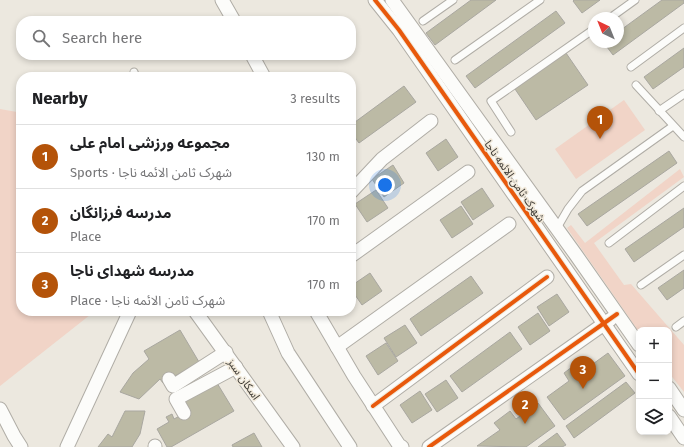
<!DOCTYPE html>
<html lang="en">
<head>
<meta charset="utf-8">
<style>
	body { margin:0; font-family:"Fira Sans","Noto Sans Arabic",sans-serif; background:#f2f2f2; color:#202124 }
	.controls { position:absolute; right:12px; bottom:12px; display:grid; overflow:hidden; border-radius:8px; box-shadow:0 2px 6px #0003 }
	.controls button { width:36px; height:36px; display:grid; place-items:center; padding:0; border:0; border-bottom:1px solid #e0e0e0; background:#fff; color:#202124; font:20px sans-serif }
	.compass { position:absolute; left:588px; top:12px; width:36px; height:36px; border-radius:50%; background:#fff; box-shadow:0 2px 6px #0003; rotate:317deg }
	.you { position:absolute; left:385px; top:185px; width:14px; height:14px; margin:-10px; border:3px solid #fff; border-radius:50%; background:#1a73e8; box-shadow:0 0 0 6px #1a73e833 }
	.badge { display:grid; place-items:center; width:26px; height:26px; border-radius:50%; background:#b45309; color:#fff; font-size:13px; font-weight:700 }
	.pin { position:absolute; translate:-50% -33px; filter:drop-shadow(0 1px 2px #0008) }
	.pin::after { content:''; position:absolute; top:21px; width:14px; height:12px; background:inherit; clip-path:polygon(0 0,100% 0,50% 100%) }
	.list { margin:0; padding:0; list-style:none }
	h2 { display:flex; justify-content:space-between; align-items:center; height:52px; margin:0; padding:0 16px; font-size:17px }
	h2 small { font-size:13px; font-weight:400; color:#757577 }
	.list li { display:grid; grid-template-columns:26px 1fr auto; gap:12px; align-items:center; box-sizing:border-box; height:64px; padding:0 16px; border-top:1px solid #e0e0e0 }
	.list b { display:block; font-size:15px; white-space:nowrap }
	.list p { margin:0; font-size:13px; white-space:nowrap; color:#757577 }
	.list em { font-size:13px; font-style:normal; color:#757577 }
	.icon { flex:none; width:22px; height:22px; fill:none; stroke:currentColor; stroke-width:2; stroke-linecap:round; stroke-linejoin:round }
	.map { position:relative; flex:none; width:684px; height:447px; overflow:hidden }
	.search { position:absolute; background:#fff; box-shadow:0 2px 6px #0003; left:16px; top:16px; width:340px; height:44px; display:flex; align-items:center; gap:10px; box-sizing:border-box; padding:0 14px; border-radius:16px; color:#757577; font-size:15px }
	.panel { position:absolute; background:#fff; box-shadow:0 2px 6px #0003; left:16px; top:72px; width:340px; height:244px; border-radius:16px }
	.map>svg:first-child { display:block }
	.green { fill:#f1d4c7 }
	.building { fill:#bcbaa5; stroke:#a9a7a0 }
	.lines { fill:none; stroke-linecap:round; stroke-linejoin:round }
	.lane-casing { stroke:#b0ada6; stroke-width:9 }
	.street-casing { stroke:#b0ada6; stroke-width:15 }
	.lane { stroke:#fcfcfa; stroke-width:7 }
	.street { stroke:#fcfcfa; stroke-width:13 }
	.cycleway-casing { stroke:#f1e9da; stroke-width:6 }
	.cycleway { stroke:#e8590c; stroke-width:4 }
	.labels { text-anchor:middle; stroke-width:3; stroke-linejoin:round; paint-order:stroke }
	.street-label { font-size:11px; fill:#3c3933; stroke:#f1e9da }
</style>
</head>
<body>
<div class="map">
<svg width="684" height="447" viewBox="0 0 684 447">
	<rect width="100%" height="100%" fill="#ece8df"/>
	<g class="green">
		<polygon points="624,100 645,130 576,179 555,149"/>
		<polygon points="0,109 17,112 21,111 21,311 95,311 0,386"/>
		<polygon points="680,169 684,177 594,243 624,285 631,284 684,345 684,392 669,373 669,330 639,330 639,332 567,228 571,225 585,243"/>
	</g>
	<g class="building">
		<polygon points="471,0 496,0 435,45 426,33"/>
		<polygon points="574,0 600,0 582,13 573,1"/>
		<polygon points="662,0 684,0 684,3 613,55 604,43 618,42 618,32"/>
		<polygon points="556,11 565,23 475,88 466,76"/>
		<polygon points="684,48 684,67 653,89 644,77"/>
		<polygon points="566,53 588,85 536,120 515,89"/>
		<polygon points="404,86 416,102 359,143 351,132 351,125"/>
		<polygon points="446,139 458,157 438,171 426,153"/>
		<polygon points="669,151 677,163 587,226 578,214"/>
		<polygon points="393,165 404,183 384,197 372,179"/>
		<polygon points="482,188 494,206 473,220 461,202"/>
		<polygon points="376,190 388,208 367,222 355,204"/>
		<polygon points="461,206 473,224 452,238 440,220"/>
		<polygon points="684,208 684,227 634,262 625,249"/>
		<polygon points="684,270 684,288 667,300 658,288"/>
		<polygon points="370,273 382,291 362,305 351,289 351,286"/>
		<polygon points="471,276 483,293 421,336 410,319"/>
		<polygon points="557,294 569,312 549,326 537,307"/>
		<polygon points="538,313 550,331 530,345 518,327"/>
		<polygon points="405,325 417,343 396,357 384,338"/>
		<polygon points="180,330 199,362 163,383 160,379 139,399 120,392 133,373 149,359 144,351"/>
		<polygon points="510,332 522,349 462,392 450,376"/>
		<polygon points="386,343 398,361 378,375 366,356"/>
		<polygon points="608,353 625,376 564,420 547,397 569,381 564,373 580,361 586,369"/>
		<polygon points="446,380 458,398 437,412 425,394"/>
		<polygon points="626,382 635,393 574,438 566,426"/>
		<polygon points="217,383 234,411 171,447 167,447 157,429 169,422 166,417 172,414 174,419 189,411 183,402"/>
		<polygon points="420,391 432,410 412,423 400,405"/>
		<polygon points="538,403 555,426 526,447 477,446 500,430 494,423 510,411 516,419"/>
		<polygon points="125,411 145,411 140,434 132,447 98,447 108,434 112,437"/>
		<polygon points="254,433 262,447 233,447 232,445"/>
		<polygon points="557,433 566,445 562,447 538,447"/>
	</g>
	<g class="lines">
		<g class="lane-casing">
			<g id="lane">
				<polyline points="610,18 635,0"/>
				<polyline points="423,21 453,0"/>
				<polyline points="455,60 540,0"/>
				<polyline points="631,67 684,28"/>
				<polyline points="134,72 136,77"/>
				<polyline points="636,85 684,137"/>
				<polyline points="659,111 684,94"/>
				<polyline points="511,132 491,101 594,29"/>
				<polyline points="557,228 568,209 582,191 673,126"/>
				<polyline points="609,243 684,186"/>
				<polyline points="641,285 684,255"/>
				<polyline points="676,327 684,321"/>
			</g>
		</g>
		<g class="street-casing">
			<g id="street">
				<polyline points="222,0 234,21"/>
				<polyline points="375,0 399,30 639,374"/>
				<polyline points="392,0 576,255 639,345"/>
				<polyline points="252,55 264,77"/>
				<polyline points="351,192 382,159 431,121"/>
				<polyline points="351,256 468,172"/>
				<polyline points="195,311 293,447"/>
				<polyline points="269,311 288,353 350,447"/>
				<polyline points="316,311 354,376 399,445 402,447"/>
				<polyline points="337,347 509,224"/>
				<polyline points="169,379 173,386 226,352"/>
				<polyline points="669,388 684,410"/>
				<polyline points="373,406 547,277"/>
				<polyline points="0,409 14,436 21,447"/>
				<polyline points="184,413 176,399 236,367"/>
				<polyline points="669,416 684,438"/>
				<polyline points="67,447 130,311"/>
				<polyline points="155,447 155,446"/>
				<polyline points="429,447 611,319"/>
			</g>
		</g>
		<use href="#lane" class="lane"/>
		<use href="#street" class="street"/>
		<g class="cycleway-casing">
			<g id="cycleway">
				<polyline points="375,0 399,30 639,374"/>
				<polyline points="373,406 547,277"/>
				<polyline points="429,447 617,314"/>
			</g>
		</g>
		<use href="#cycleway" class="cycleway"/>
	</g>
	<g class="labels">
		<g class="street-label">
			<text transform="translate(515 181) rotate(55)" y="4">شهرک ثامن الائمه ناجا</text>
			<text transform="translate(244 379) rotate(55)" y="4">اسکان سبز</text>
		</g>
	</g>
</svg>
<div class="controls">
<button>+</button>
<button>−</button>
<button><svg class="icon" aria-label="layers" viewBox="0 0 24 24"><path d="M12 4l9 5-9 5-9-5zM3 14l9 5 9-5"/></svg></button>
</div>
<svg class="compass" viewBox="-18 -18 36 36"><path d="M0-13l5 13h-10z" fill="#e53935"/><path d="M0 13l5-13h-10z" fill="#757577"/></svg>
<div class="you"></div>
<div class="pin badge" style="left:600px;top:139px">1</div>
<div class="pin badge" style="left:525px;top:424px">2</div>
<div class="pin badge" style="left:583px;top:389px">3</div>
<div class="search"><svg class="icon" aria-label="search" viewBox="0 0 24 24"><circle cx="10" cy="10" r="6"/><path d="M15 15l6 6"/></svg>Search here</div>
<section class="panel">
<h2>Nearby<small>3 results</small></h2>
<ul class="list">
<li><span class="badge">1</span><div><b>مجموعه ورزشی امام علی</b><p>Sports · شهرک ثامن الائمه ناجا</p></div><em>130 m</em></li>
<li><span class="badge">2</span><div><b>مدرسه فرزانگان</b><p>Place</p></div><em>170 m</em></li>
<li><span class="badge">3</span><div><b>مدرسه شهدای ناجا</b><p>Place · شهرک ثامن الائمه ناجا</p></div><em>170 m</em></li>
</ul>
</section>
</div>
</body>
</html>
